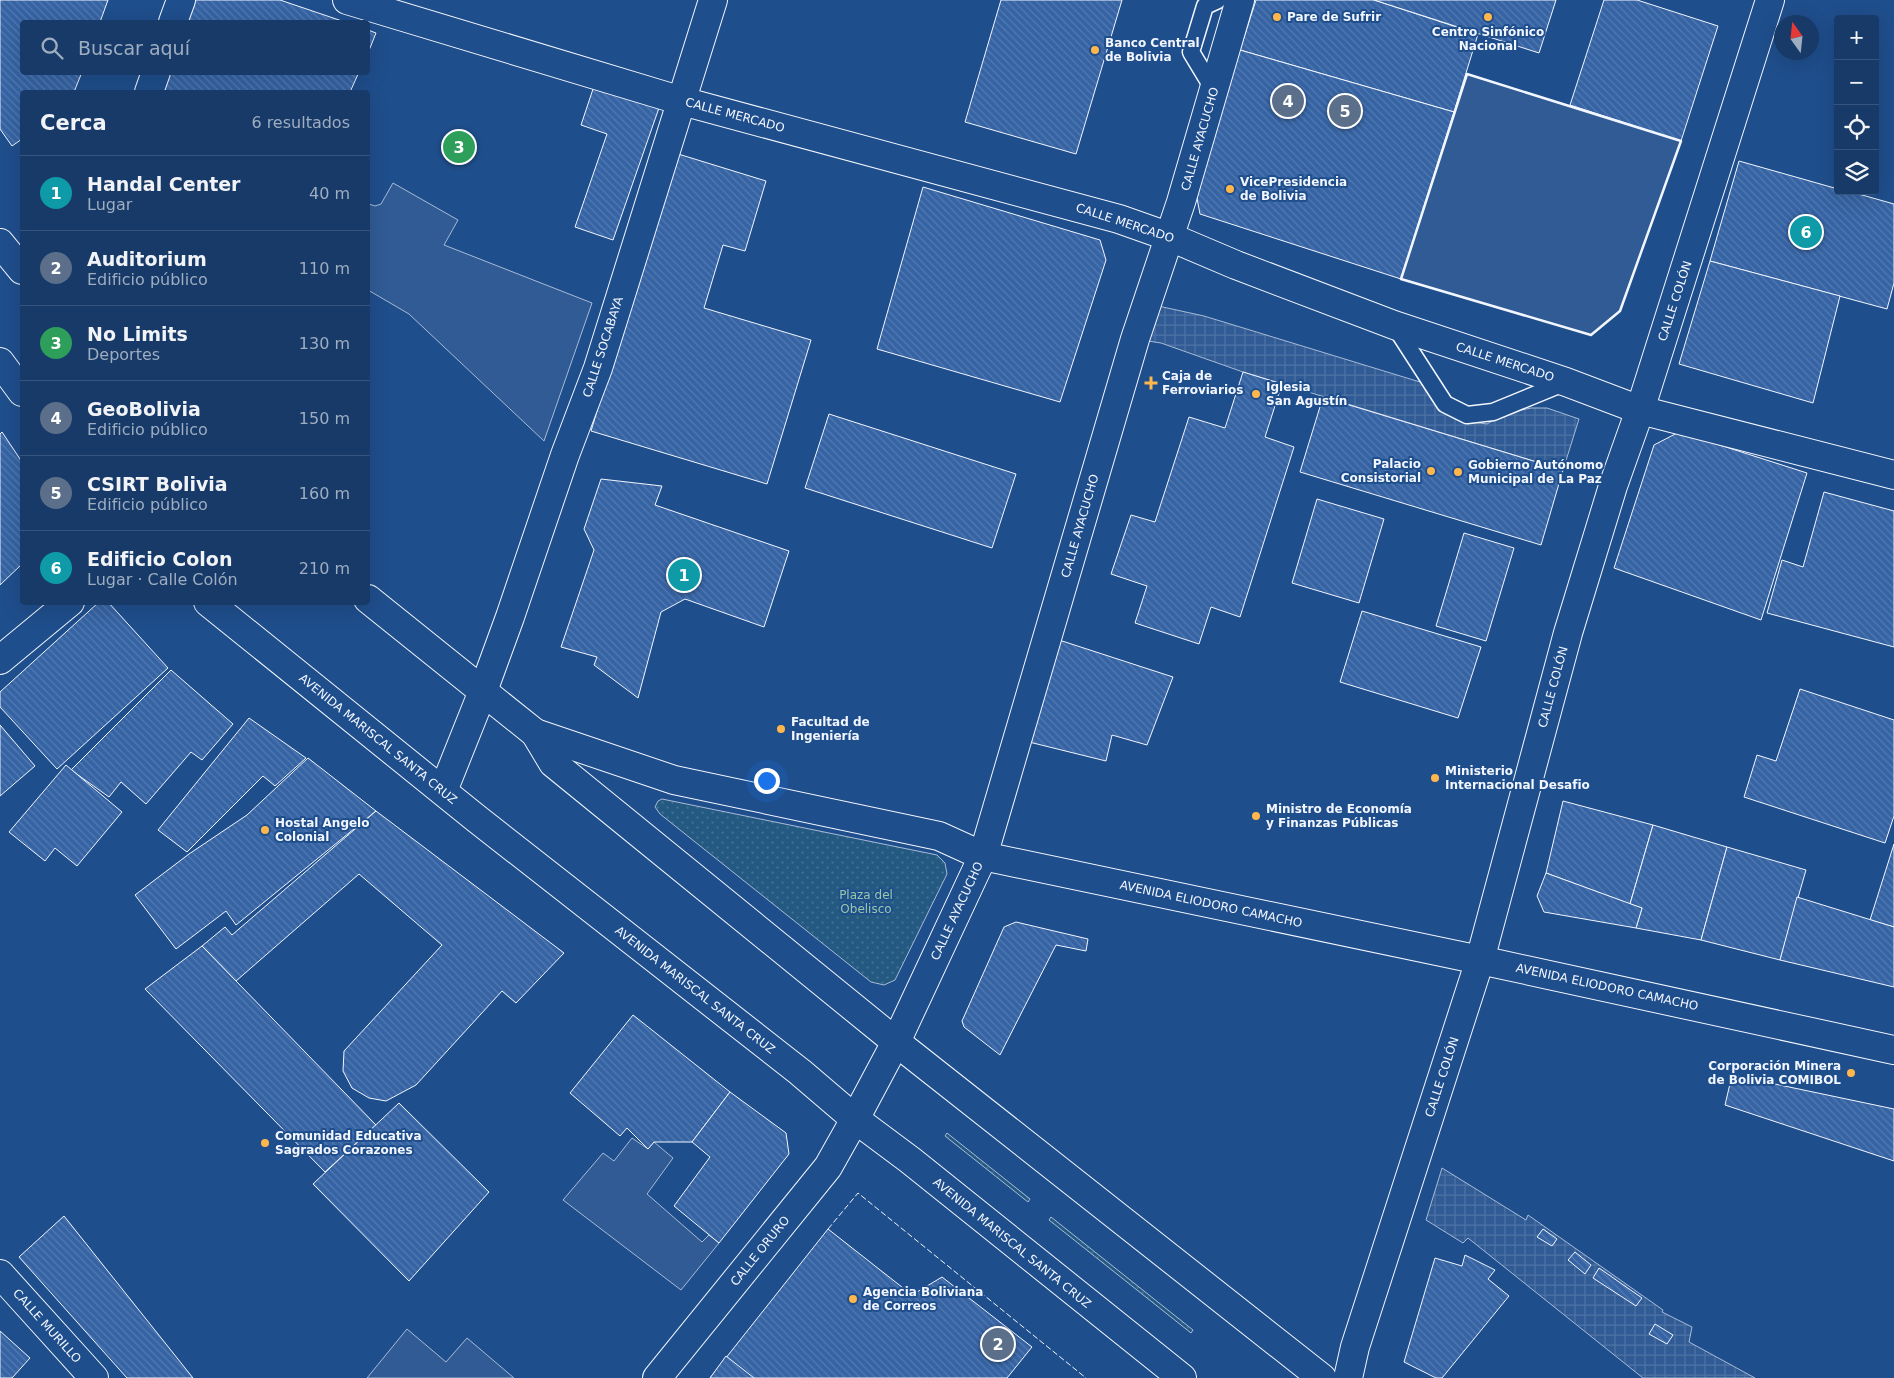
<!DOCTYPE html>
<html lang="es">
<head>
<meta charset="utf-8">
<style>
	body { margin:0; font-family:"DejaVu Sans",sans-serif; background:#244571; color:#f1f3f6 }
	.controls { position:absolute; right:15px; top:15px; display:grid; overflow:hidden; border-radius:5px; box-shadow:0 5px 20px #0002 }
	.controls button { width:45px; height:45px; display:grid; place-items:center; padding:0; border:0; border-bottom:1px solid #36547d; background:#173a69; color:#f1f3f6; font:25px sans-serif }
	.compass { position:absolute; left:1774px; top:15px; width:45px; height:45px; border-radius:50%; background:#173a69; box-shadow:0 5px 20px #0002; rotate:345deg }
	.you { position:absolute; left:766px; top:780px; width:18px; height:18px; margin:-12px; border:4px solid #fff; border-radius:50%; background:#1a73e8; box-shadow:0 0 0 8px #1a73e833 }
	.badge { display:grid; place-items:center; width:32px; height:32px; border-radius:50%; background:#90b9f0; color:#fff; font-size:16px; font-weight:700 }
	.pin { position:absolute; translate:-50% -50%; border:2px solid #fff; box-shadow:0 1px 5px #0006 }
	.list { margin:0; padding:0; list-style:none }
	h2 { display:flex; justify-content:space-between; align-items:center; height:65px; margin:0; padding:0 20px; font-size:21px }
	h2 small { font-size:16px; font-weight:400; color:#9eadc0 }
	.list li { display:grid; grid-template-columns:32px 1fr auto; gap:15px; align-items:center; box-sizing:border-box; height:75px; padding:0 20px; border-top:1px solid #36547d }
	.list b { display:block; font-size:19px; white-space:nowrap }
	.list p { margin:0; font-size:16px; white-space:nowrap; color:#9eadc0 }
	.list em { font-size:16px; font-style:normal; color:#9eadc0 }
	.icon { flex:none; width:28px; height:28px; fill:none; stroke:currentColor; stroke-width:2; stroke-linecap:round; stroke-linejoin:round }
	.map { position:relative; flex:none; width:1894px; height:1378px; overflow:hidden }
	.search { position:absolute; background:#173a69; box-shadow:0 5px 20px #0002; left:20px; top:20px; width:350px; height:55px; display:flex; align-items:center; gap:12px; box-sizing:border-box; padding:0 18px; border-radius:5px; color:#9eadc0; font-size:19px }
	.panel { position:absolute; background:#173a69; box-shadow:0 5px 20px #0002; left:20px; top:90px; width:350px; height:515px; border-radius:5px }
	.map>svg:first-child { display:block }
	.grass { fill:url(#grass-dots); stroke:#a8bbd7 }
	.parking { fill:#305b95; stroke:#a8bbd7 }
	.plaza { fill:url(#plaza-grid); stroke:#a8bbd7 }
	.building { fill:url(#building-back-hatch); stroke:#f2f6ff }
	.lines { fill:none; stroke-linecap:round; stroke-linejoin:round }
	.lane-casing { stroke:#f2f6ff; stroke-width:19 }
	.street-casing { stroke:#f2f6ff; stroke-width:30 }
	.secondary-casing { stroke:#f2f6ff; stroke-width:30 }
	.primary-casing { stroke:#f2f6ff; stroke-width:30 }
	.lane { stroke:#1f4e8c; stroke-width:16 }
	.street { stroke:#1f4e8c; stroke-width:28 }
	.secondary { stroke:#1f4e8c; stroke-width:28 }
	.primary { stroke:#1f4e8c; stroke-width:28 }
	.fence { stroke:#f2f6ff; stroke-width:1; stroke-dasharray:6 2.5; stroke-linecap:butt }
	.wall { stroke:#f2f6ff; stroke-width:2.5 }
	.poi-dot { fill:#ffb74d; stroke:#1f4e8c; stroke-width:2 }
	.labels { text-anchor:middle; stroke-width:4; stroke-linejoin:round; paint-order:stroke }
	.poi-label { font-size:12px; font-weight:bold; fill:#f2f6ff; stroke:#1f4e8c; text-anchor:start }
	.street-label { font-size:12px; fill:#f2f6ff; stroke:#1f4e8c }
	.park-label { font-size:12px; fill:#97c8a6; stroke:#1f4e8c }
</style>
</head>
<body>
<div class="map">
<svg width="1894" height="1378" viewBox="0 0 1894 1378">
	<defs>
		<pattern id="grass-dots" width="8" height="8" patternUnits="userSpaceOnUse" patternTransform="scale(1.25)"><rect width="8" height="8" fill="#245a82"/><path d="M2 2h.1M6 6h.1" fill="none" stroke="#447295" stroke-width="1.8" stroke-linecap="round"/></pattern>
		<pattern id="plaza-grid" width="8" height="8" patternUnits="userSpaceOnUse" patternTransform="scale(1.25)"><rect width="8" height="8" fill="#305b95"/><path d="M0 4h8M4 0v8" fill="none" stroke="#4e73a5"/></pattern>
		<pattern id="building-back-hatch" width="6" height="6" patternUnits="userSpaceOnUse" patternTransform="scale(1.25)"><rect width="6" height="6" fill="#3563a3"/><path d="M-1 5l2 2M0 0l6 6M5-1l2 2" fill="none" stroke="#537ab1"/></pattern>
	</defs>
	<rect width="100%" height="100%" fill="#1f4e8c"/>
	<g class="grass">
		<polygon points="662,799 937,855 945,863 947,874 895,980 884,985 871,982 660,814 655,807 658,801"/>
		<polygon points="947,1133 1030,1199 1028,1202 945,1136"/>
		<polygon points="1051,1217 1193,1330 1191,1333 1049,1220"/>
	</g>
	<g class="parking">
		<polygon points="1467,74 1681,141 1620,311 1591,335 1401,279"/>
		<polygon points="393,183 458,220 444,245 592,303 544,441 409,314 368,290 368,208 369,204 375,206 381,204"/>
		<polygon points="632,1138 648,1149 654,1142 673,1158 647,1194 702,1242 709,1235 719,1243 681,1290 563,1200 603,1153 614,1161"/>
		<polygon points="407,1329 446,1362 467,1338 514,1378 367,1378"/>
	</g>
	<g class="plaza">
		<polygon points="1149,304 1204,316 1433,386 1466,421 1487,424 1507,413 1531,408 1547,408 1579,419 1563,470 1243,372 1161,343 1135,339"/>
		<polygon points="1442,1168 1526,1220 1528,1215 1663,1310 1662,1312 1692,1327 1689,1342 1755,1378 1643,1378 1468,1238 1463,1243 1426,1220"/>
	</g>
	<g class="building">
		<polygon points="0,0 108,0 100,22 22,22 22,72 82,72 74,92 22,92 22,139 12,146 0,129"/>
		<polygon points="190,0 280,0 345,22 181,22"/>
		<polygon points="1001,0 1122,0 1076,154 965,122"/>
		<polygon points="1256,0 1374,0 1478,34 1454,112 1240,50"/>
		<polygon points="1374,0 1556,0 1539,53"/>
		<polygon points="1604,0 1637,0 1718,26 1681,141 1570,105"/>
		<polygon points="368,30 376,33 368,53"/>
		<polygon points="1240,50 1454,112 1401,279 1200,214 1196,193"/>
		<polygon points="163,72 359,72 350,92 156,92"/>
		<polygon points="595,83 660,105 613,240 575,227 607,134 581,125"/>
		<polygon points="675,153 766,181 745,251 723,245 704,308 811,340 767,484 591,431"/>
		<polygon points="1739,161 1838,189 1838,191 1848,191 1894,204 1894,283 1887,309 1710,261"/>
		<polygon points="923,187 1100,240 1106,260 1060,402 877,349"/>
		<polygon points="1710,261 1840,296 1813,403 1679,364"/>
		<polygon points="1243,372 1282,384 1265,437 1294,447 1240,617 1211,607 1199,644 1135,623 1147,586 1111,574 1131,515 1155,522 1189,417 1225,428"/>
		<polygon points="1323,397 1563,470 1541,545 1300,472"/>
		<polygon points="829,414 1016,474 992,548 805,488"/>
		<polygon points="2,432 22,462 22,564 0,585 0,434"/>
		<polygon points="1679,432 1807,473 1761,620 1614,568 1654,445"/>
		<polygon points="601,479 662,486 655,505 789,551 764,627 685,599 661,612 638,698 594,665 597,657 561,647 594,550 584,529"/>
		<polygon points="1824,492 1894,511 1894,647 1767,613 1782,560 1803,567"/>
		<polygon points="1317,499 1384,519 1359,603 1292,583"/>
		<polygon points="1464,533 1514,548 1486,641 1436,626"/>
		<polygon points="99,602 108,602 168,668 57,769 0,707 0,692"/>
		<polygon points="1362,611 1481,647 1458,718 1340,682"/>
		<polygon points="1056,639 1173,677 1147,745 1112,735 1106,761 1025,741"/>
		<polygon points="171,670 233,724 202,760 191,752 146,804 121,782 109,797 71,770"/>
		<polygon points="1800,689 1894,720 1894,816 1885,843 1744,797 1757,755 1776,761"/>
		<polygon points="249,718 306,758 275,786 263,776 187,852 158,830"/>
		<polygon points="0,725 35,766 0,796"/>
		<polygon points="308,758 376,811 236,925 226,911 176,949 135,895 189,854 247,815"/>
		<polygon points="66,765 122,812 77,866 55,848 45,861 9,832"/>
		<polygon points="1563,801 1653,825 1630,904 1546,873"/>
		<polygon points="376,811 564,953 516,1003 502,991 416,1085 386,1101 369,1098 352,1088 343,1071 344,1051 442,945 359,874 236,981 202,946 225,927 232,935"/>
		<polygon points="1653,825 1727,847 1701,940 1636,928 1642,908 1630,904"/>
		<polygon points="1894,844 1894,927 1870,920"/>
		<polygon points="1727,847 1806,870 1780,960 1701,940"/>
		<polygon points="1546,873 1642,908 1636,928 1544,912 1537,896"/>
		<polygon points="1797,897 1894,927 1894,987 1780,960"/>
		<polygon points="1016,922 1088,939 1086,951 1056,945 1000,1055 964,1027 962,1021 1004,927"/>
		<polygon points="202,946 376,1125 325,1172 145,989"/>
		<polygon points="633,1015 730,1092 692,1142 654,1142 648,1149 627,1128 620,1136 570,1093"/>
		<polygon points="1732,1075 1894,1109 1894,1161 1725,1105"/>
		<polygon points="730,1092 786,1133 789,1154 719,1243 674,1206 710,1157 692,1142"/>
		<polygon points="399,1103 489,1192 409,1281 313,1184"/>
		<polygon points="64,1216 193,1378 127,1378 19,1257"/>
		<polygon points="828,1229 912,1295 942,1277 1032,1347 1007,1378 710,1378"/>
		<polygon points="1543,1229 1557,1239 1552,1246 1537,1237"/>
		<polygon points="1575,1252 1591,1265 1585,1274 1568,1260"/>
		<polygon points="1465,1255 1495,1270 1488,1279 1509,1296 1442,1378 1436,1378 1404,1362 1435,1258 1462,1266"/>
		<polygon points="1599,1268 1642,1298 1636,1306 1593,1278"/>
		<polygon points="1655,1324 1673,1335 1667,1344 1649,1334"/>
		<polygon points="0,1331 30,1358 12,1378 0,1378"/>
		<polygon points="726,1356 754,1378 710,1378"/>
	</g>
	<g class="lines">
		<g class="lane-casing">
			<g id="lane">
				<polyline points="1214,90 1191,52 1205,6 1218,0"/>
				<polyline points="1394,325 1445,404 1467,415 1493,412 1566,382"/>
			</g>
		</g>
		<g class="street-casing">
			<g id="street">
				<polyline points="0,660 70,602"/>
				<polyline points="483,691 510,617 565,455 598,368 713,0"/>
				<polyline points="896,1042 983,856 1135,339 1181,202 1240,0"/>
			</g>
		</g>
		<g class="secondary-casing">
			<g id="secondary">
				<polyline points="347,0 682,101 1119,219 1170,237 1236,265 1394,325 1566,382 1640,410 1894,475"/>
				<polyline points="173,22 181,0"/>
				<polyline points="149,92 156,72"/>
				<polyline points="0,1274 94,1378"/>
				<polyline points="657,1378 828,1167 855,1119"/>
				<polyline points="1348,1378 1355,1347 1480,960 1568,633 1613,486 1640,410 1770,0"/>
			</g>
		</g>
		<g class="primary-casing">
			<g id="primary">
				<polyline points="0,243 22,270"/>
				<polyline points="0,362 22,392"/>
				<polyline points="368,599 535,733 553,763 896,1042 1322,1378"/>
				<polyline points="208,602 477,819 800,1072 855,1119 910,1160 1182,1378"/>
				<polyline points="535,733 674,780 939,836 983,856 1480,960 1894,1050"/>
				<polyline points="443,791 483,691"/>
				<polyline points="855,1119 896,1042"/>
			</g>
		</g>
		<use href="#lane" class="lane"/>
		<use href="#street" class="street"/>
		<use href="#secondary" class="secondary"/>
		<use href="#primary" class="primary"/>
		<polyline class="fence" points="828,1229 858,1193 1086,1378"/>
		<polygon class="wall" points="1467,74 1681,141 1620,311 1591,335 1401,279"/>
	</g>
	<g class="poi-dot">
		<circle cx="1277" cy="17" r="5"/>
		<circle cx="1488" cy="17" r="5"/>
		<circle cx="1095" cy="50" r="5"/>
		<circle cx="1230" cy="189" r="5"/>
		<path d="M1148.5 375.5h5v5h5v5h-5v5h-5v-5h-5v-5h5z"/>
		<circle cx="1256" cy="394" r="5"/>
		<circle cx="1431" cy="471" r="5"/>
		<circle cx="1458" cy="472" r="5"/>
		<circle cx="781" cy="729" r="5"/>
		<circle cx="1435" cy="778" r="5"/>
		<circle cx="1256" cy="816" r="5"/>
		<circle cx="265" cy="830" r="5"/>
		<circle cx="1851" cy="1073" r="5"/>
		<circle cx="265" cy="1143" r="5"/>
		<circle cx="853" cy="1299" r="5"/>
	</g>
	<g class="labels">
		<g class="poi-label">
			<text x="1287" y="21">Pare de Sufrir</text>
			<text x="1488" y="36" text-anchor="middle">Centro Sinfónico<tspan x="1488" dy="14">Nacional</tspan></text>
			<text x="1105" y="47">Banco Central<tspan x="1105" dy="14">de Bolivia</tspan></text>
			<text x="1240" y="186">VicePresidencia<tspan x="1240" dy="14">de Bolivia</tspan></text>
			<text x="1162" y="380">Caja de<tspan x="1162" dy="14">Ferroviarios</tspan></text>
			<text x="1266" y="391">Iglesia<tspan x="1266" dy="14">San Agustín</tspan></text>
			<text x="1421" y="468" text-anchor="end">Palacio<tspan x="1421" dy="14">Consistorial</tspan></text>
			<text x="1468" y="469">Gobierno Autónomo<tspan x="1468" dy="14">Municipal de La Paz</tspan></text>
			<text x="791" y="726">Facultad de<tspan x="791" dy="14">Ingeniería</tspan></text>
			<text x="1445" y="775">Ministerio<tspan x="1445" dy="14">Internacional Desafio</tspan></text>
			<text x="1266" y="813">Ministro de Economía<tspan x="1266" dy="14">y Finanzas Públicas</tspan></text>
			<text x="275" y="827">Hostal Angelo<tspan x="275" dy="14">Colonial</tspan></text>
			<text x="1841" y="1070" text-anchor="end">Corporación Minera<tspan x="1841" dy="14">de Bolivia COMIBOL</tspan></text>
			<text x="275" y="1140">Comunidad Educativa<tspan x="275" dy="14">Sagrados Corazones</tspan></text>
			<text x="863" y="1296">Agencia Boliviana<tspan x="863" dy="14">de Correos</tspan></text>
		</g>
		<g class="street-label">
			<text transform="translate(735 115) rotate(15)" y="4">CALLE MERCADO</text>
			<text transform="translate(1200 139) rotate(-74)" y="4">CALLE AYACUCHO</text>
			<text transform="translate(1125 223) rotate(18)" y="4">CALLE MERCADO</text>
			<text transform="translate(1675 301) rotate(-72)" y="4">CALLE COLÓN</text>
			<text transform="translate(603 347) rotate(-72)" y="4">CALLE SOCABAYA</text>
			<text transform="translate(1505 362) rotate(18)" y="4">CALLE MERCADO</text>
			<text transform="translate(1080 526) rotate(-74)" y="4">CALLE AYACUCHO</text>
			<text transform="translate(1553 687) rotate(-75)" y="4">CALLE COLÓN</text>
			<text transform="translate(378 739) rotate(39)" y="4">AVENIDA MARISCAL SANTA CRUZ</text>
			<text transform="translate(1211 904) rotate(12)" y="4">AVENIDA ELIODORO CAMACHO</text>
			<text transform="translate(957 911) rotate(-65)" y="4">CALLE AYACUCHO</text>
			<text transform="translate(1607 987) rotate(12)" y="4">AVENIDA ELIODORO CAMACHO</text>
			<text transform="translate(695 990) rotate(38)" y="4">AVENIDA MARISCAL SANTA CRUZ</text>
			<text transform="translate(1442 1077) rotate(-72)" y="4">CALLE COLÓN</text>
			<text transform="translate(1012 1243) rotate(39)" y="4">AVENIDA MARISCAL SANTA CRUZ</text>
			<text transform="translate(760 1251) rotate(-51)" y="4">CALLE ORURO</text>
			<text transform="translate(47 1326) rotate(48)" y="4">CALLE MURILLO</text>
		</g>
		<g class="park-label">
			<text x="866" y="899">Plaza del<tspan x="866" dy="14">Obelisco</tspan></text>
		</g>
	</g>
</svg>
<div class="controls">
<button>+</button>
<button>−</button>
<button><svg class="icon" aria-label="locate" viewBox="0 0 24 24"><circle cx="12" cy="12" r="6"/><path d="M12 2v4M12 18v4M2 12h4M18 12h4"/></svg></button>
<button><svg class="icon" aria-label="layers" viewBox="0 0 24 24"><path d="M12 4l9 5-9 5-9-5zM3 14l9 5 9-5"/></svg></button>
</div>
<svg class="compass" viewBox="-18 -18 36 36"><path d="M0-13l5 13h-10z" fill="#e53935"/><path d="M0 13l5-13h-10z" fill="#9eadc0"/></svg>
<div class="you"></div>
<div class="pin badge" style="left:684px;top:575px;background:#0f9aa8">1</div>
<div class="pin badge" style="left:998px;top:1344px;background:#5c6f8a">2</div>
<div class="pin badge" style="left:459px;top:147px;background:#2e9e5b">3</div>
<div class="pin badge" style="left:1288px;top:101px;background:#5c6f8a">4</div>
<div class="pin badge" style="left:1345px;top:111px;background:#5c6f8a">5</div>
<div class="pin badge" style="left:1806px;top:232px;background:#0f9aa8">6</div>
<div class="search"><svg class="icon" aria-label="search" viewBox="0 0 24 24"><circle cx="10" cy="10" r="6"/><path d="M15 15l6 6"/></svg>Buscar aquí</div>
<section class="panel">
<h2>Cerca<small>6 resultados</small></h2>
<ul class="list">
<li><span class="badge" style="background:#0f9aa8">1</span><div><b>Handal Center</b><p>Lugar</p></div><em>40 m</em></li>
<li><span class="badge" style="background:#5c6f8a">2</span><div><b>Auditorium</b><p>Edificio público</p></div><em>110 m</em></li>
<li><span class="badge" style="background:#2e9e5b">3</span><div><b>No Limits</b><p>Deportes</p></div><em>130 m</em></li>
<li><span class="badge" style="background:#5c6f8a">4</span><div><b>GeoBolivia</b><p>Edificio público</p></div><em>150 m</em></li>
<li><span class="badge" style="background:#5c6f8a">5</span><div><b>CSIRT Bolivia</b><p>Edificio público</p></div><em>160 m</em></li>
<li><span class="badge" style="background:#0f9aa8">6</span><div><b>Edificio Colon</b><p>Lugar · Calle Colón</p></div><em>210 m</em></li>
</ul>
</section>
</div>
</body>
</html>
